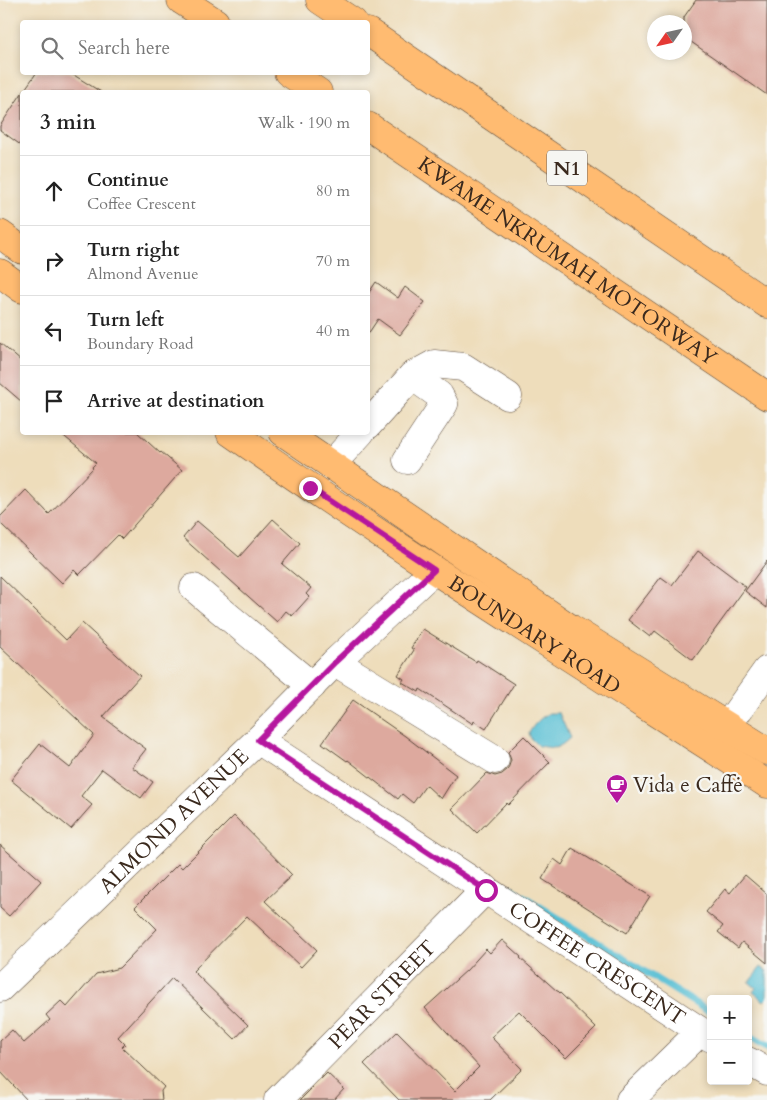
<!DOCTYPE html>
<html lang="en">
<head>
<meta charset="utf-8">
<style>
	body { margin:0; font-family:Cardo,serif; background:#f2f2f2; color:#222 }
	.controls { position:absolute; right:15px; bottom:15px; display:grid; overflow:hidden; border-radius:5px; box-shadow:0 2px 8px #0003 }
	.controls button { width:45px; height:45px; display:grid; place-items:center; padding:0; border:0; border-bottom:1px solid #e0e0e0; background:#fff; color:#222; font:25px sans-serif }
	.compass { position:absolute; left:647px; top:15px; width:45px; height:45px; border-radius:50%; background:#fff; box-shadow:0 2px 8px #0003; rotate:236deg }
	.stop { position:absolute; width:15px; height:15px; margin:-11px; border:4px solid #b5179e; border-radius:50%; background:#fff }
	.stop.end { background:#b5179e; border-color:#fff; box-shadow:0 1px 5px #0008 }
	.list { margin:0; padding:0; list-style:none }
	h2 { display:flex; justify-content:space-between; align-items:center; height:65px; margin:0; padding:0 20px; font-size:21px }
	h2 small { font-size:16px; font-weight:400; color:#767676 }
	.list li { display:grid; grid-template-columns:32px 1fr auto; gap:15px; align-items:center; box-sizing:border-box; height:70px; padding:0 20px; border-top:1px solid #e0e0e0 }
	.list b { display:block; font-size:19px; white-space:nowrap }
	.list p { margin:0; font-size:16px; white-space:nowrap; color:#767676 }
	.list em { font-size:16px; font-style:normal; color:#767676 }
	.icon { flex:none; width:28px; height:28px; fill:none; stroke:currentColor; stroke-width:2; stroke-linecap:round; stroke-linejoin:round }
	.map { position:relative; flex:none; width:767px; height:1100px; overflow:hidden }
	.search { position:absolute; background:#fff; box-shadow:0 2px 8px #0003; left:20px; top:20px; width:350px; height:55px; display:flex; align-items:center; gap:12px; box-sizing:border-box; padding:0 18px; border-radius:5px; color:#767676; font-size:19px }
	.panel { position:absolute; background:#fff; box-shadow:0 2px 8px #0003; left:20px; top:90px; width:350px; height:345px; border-radius:5px }
	.map>svg:first-child { display:block }
	.water { fill:#57bfd4; stroke:#497479 }
	.lines { fill:none; stroke-linecap:round; stroke-linejoin:round }
	.stream { stroke:#57bfd4; stroke-width:7 }
	.building { fill:#dda99e }
	.minor-casing { stroke:#564536; stroke-width:29 }
	.major-casing { stroke:#564536; stroke-width:29 }
	.highway-casing { stroke:#564536; stroke-width:29 }
	.minor { stroke:#fff; stroke-width:28 }
	.major { stroke:#ffbb71; stroke-width:28 }
	.highway { stroke:#ffbb71; stroke-width:28 }
	.route { stroke:#b5179e; stroke-width:6 }
	.labels { text-anchor:middle; stroke-width:4.5; stroke-linejoin:round; paint-order:stroke }
	.shield { fill:#f6f6f2; stroke:#73675e; stroke-width:1 }
	.shield-label { font-size:20px; font-weight:bold; fill:#3b2a1e }
	.street-label { font-size:21px; fill:#3b2a1e; stroke:#f6f6f2 }
	.poi-label { font-size:21px; fill:#3b2a1e; stroke:#f6f6f2; text-anchor:start }
</style>
</head>
<body>
<div class="map">
<svg width="767" height="1100" viewBox="0 0 767 1100">
	<rect width="100%" height="100%" fill="#f6f6f2"/>
	<filter id="ink" filterUnits="userSpaceOnUse"><feTurbulence type="fractalNoise" baseFrequency=".02" numOctaves="2"/><feDisplacementMap in="SourceGraphic" scale="10" xChannelSelector="R" yChannelSelector="G"/><feConvolveMatrix kernelMatrix="1 2 1 2 8 2 1 2 1" color-interpolation-filters="sRGB"/></filter>
	<filter id="wash" filterUnits="userSpaceOnUse"><feTurbulence type="fractalNoise" baseFrequency=".0096" numOctaves="4" result="noise"/><feDisplacementMap in="SourceGraphic" scale="20" xChannelSelector="R" yChannelSelector="G"/><feGaussianBlur stdDeviation="1.12" result="paint"/><feColorMatrix in="noise" values="0 0 0 0 0 0 0 0 0 0 0 0 0 0 0 0 0 1.4 0 .05"/><feComposite in="paint" operator="in"/></filter>
	<g filter="url(#wash)">
		<rect width="100%" height="100%" fill="#edb"/>
		<g class="water">
			<path d="M549,713H559L570,738L563,744L556,748L545,747L538,746L531,739L529,733C534,724 540,718 549,713Z"/>
			<polygon points="761,967 767,971 767,998 764,1001 753,992 756,988 749,982"/>
		</g>
		<g class="lines">
			<g class="stream">
				<polyline points="510,888 711,1013"/>
				<polyline points="748,1036 767,1047"/>
			</g>
		</g>
		<g id="blocks">
			<g class="building">
				<polygon points="696,0 767,0 767,95 684,37 684,17"/>
				<polygon points="37,72 69,72 101,92 23,92"/>
				<polygon points="22,93 22,146 0,130 0,126"/>
				<polygon points="376,282 398,298 405,287 425,302 400,335 378,319 368,334 368,294"/>
				<polygon points="0,343 22,362 22,402 0,383"/>
				<polygon points="59,432 137,432 160,453 161,452 182,470 122,539 118,535 79,575 74,570 62,583 0,523 0,517 26,490 49,514 93,468 92,467 96,463"/>
				<polygon points="273,519 300,543 282,564 311,588 306,594 309,597 292,616 286,611 277,622 183,538 197,521 239,557"/>
				<polygon points="698,551 746,587 693,660 655,631 650,637 628,620 661,577 672,585"/>
				<polygon points="767,561 767,608 745,591"/>
				<polygon points="0,576 66,640 82,623 140,676 103,717 146,749 132,767 153,782 141,798 102,769 81,796 92,805 71,829 11,780 40,744 70,768 94,735 0,647"/>
				<polygon points="423,629 476,662 477,660 514,684 486,729 474,721 473,724 420,689 419,692 402,682 404,679 398,675 414,650 411,648"/>
				<polygon points="353,700 405,736 456,775 441,799 426,785 413,803 402,794 398,799 348,760 347,761 322,743"/>
				<polygon points="524,736 550,762 508,805 506,803 477,833 452,809 487,773 495,776 502,774 508,769 511,760 508,752"/>
				<polygon points="234,816 292,875 265,901 317,950 301,967 247,916 193,971 248,1025 235,1039 172,978 118,1037 125,1044 122,1047 164,1087 161,1091 162,1100 27,1100 0,1071 0,1041 12,1030 24,1043 50,1020 46,1015 61,1001 67,1007 96,974 119,968 126,961 157,929 135,907 178,864 182,868"/>
				<polygon points="0,845 41,881 9,916 0,908"/>
				<polygon points="572,848 650,896 627,933 542,879 554,859 562,865"/>
				<polygon points="745,875 767,894 767,963 742,942 738,948 718,932 723,926 706,912 725,889 730,893"/>
				<polygon points="502,940 521,957 520,958 557,991 558,991 596,1028 566,1058 519,1011 491,1037 522,1069 490,1100 399,1100 364,1064 397,1032 455,1091 479,1067 425,1008 467,970 486,949 490,953"/>
				<polygon points="327,1073 344,1089 334,1100 300,1100"/>
			</g>
		</g>
	</g>
	<g filter="url(#ink)">
		<use href="#blocks" fill-opacity="0" stroke="#564536" stroke-width="1"/>
		<g class="lines">
			<g class="minor-casing">
				<g id="minor">
					<polyline points="368,425 412,376 434,364 463,367 508,396"/>
					<polyline points="407,460 444,404 439,395 412,376"/>
					<polyline points="331,465 361,432"/>
					<polyline points="194,588 312,686"/>
					<polyline points="335,662 495,760"/>
					<polyline points="727,726 767,670"/>
					<path id="s1" d="M258,740L711,1038"/>
					<path id="s2" d="M0,988L258,740L335,662L434,570"/>
					<polyline points="748,1061 767,1072"/>
					<path id="s3" d="M278,1100L486,889"/>
					<polyline points="630,1100 700,1032"/>
				</g>
			</g>
			<g class="major-casing">
				<g id="major">
					<polyline points="0,234 22,250"/>
					<polyline points="0,273 22,289"/>
					<path id="s4" d="M230,432C406,555 587,668 767,784"/>
					<polyline points="283,432 570,628 767,751"/>
				</g>
			</g>
			<g class="highway-casing">
				<g id="highway">
					<polyline points="181,0 215,22"/>
					<polyline points="320,0 353,22"/>
					<polyline points="368,32 767,304"/>
					<polyline points="288,72 318,92"/>
					<path id="s5" d="M368,126L767,396"/>
				</g>
			</g>
			<use href="#minor" class="minor"/>
			<use href="#major" class="major"/>
			<use href="#highway" class="highway"/>
		</g>
	</g>
	<g class="lines" filter="url(#ink)">
		<polyline class="route" points="310,488 434,570 335,662 258,740 486,890"/>
	</g>
	<defs>
		<g id="cafe-pin" transform="scale(1.125)"><path d="M0 17L-7.5 6A9.5 9.5 0 1 1 7.5 6Z" fill="#b5179e" stroke="#f6f6f2"/><path d="M-5.5-4.5H6V0H3Q3 3.5 0 3.5H-2.5Q-5.5 3.5-5.5 0ZM3-3.2v2h1.7v-2ZM-6 4.5H4V6H-6Z" fill="#fff"/></g>
	</defs>
	<g fill-rule="evenodd">
		<use href="#cafe-pin" x="617" y="785"/>
	</g>
	<g class="labels">
		<rect class="shield" x="547" y="150.5" width="40" height="35" rx="4"/>
		<g class="shield-label">
			<text x="567" y="175">N1</text>
		</g>
		<g class="street-label">
			<text dy="7" stroke="none"><textPath href="#s5" startOffset="241">KWAME NKRUMAH MOTORWAY</textPath></text>
			<text dy="7" stroke="none"><textPath href="#s4" startOffset="366">BOUNDARY ROAD</textPath></text>
			<text dy="7" stroke="none"><textPath href="#s2" startOffset="241">ALMOND AVENUE</textPath></text>
			<text dy="7" stroke="none"><textPath href="#s1" startOffset="406">COFFEE CRESCENT</textPath></text>
			<text dy="7" stroke="none"><textPath href="#s3" startOffset="148">PEAR STREET</textPath></text>
		</g>
		<g class="poi-label">
			<text x="633" y="792">Vida e Caffė</text>
		</g>
	</g>
</svg>
<div class="controls">
<button>+</button>
<button>−</button>
</div>
<svg class="compass" viewBox="-18 -18 36 36"><path d="M0-13l5 13h-10z" fill="#e53935"/><path d="M0 13l5-13h-10z" fill="#767676"/></svg>
<div class="stop" style="left:486px;top:890px"></div>
<div class="stop end" style="left:310px;top:488px"></div>
<div class="search"><svg class="icon" aria-label="search" viewBox="0 0 24 24"><circle cx="10" cy="10" r="6"/><path d="M15 15l6 6"/></svg>Search here</div>
<section class="panel">
<h2>3 min<small>Walk · 190 m</small></h2>
<ul class="list">
<li><svg class="icon" aria-label="ahead" viewBox="0 0 24 24"><path d="M12 20V5M6 11l6-6 6 6"/></svg><div><b>Continue</b><p>Coffee Crescent</p></div><em>80 m</em></li>
<li><svg class="icon" aria-label="right" viewBox="0 0 24 24"><path d="M7 20v-9h11M14 6l5 5-5 5"/></svg><div><b>Turn right</b><p>Almond Avenue</p></div><em>70 m</em></li>
<li><svg class="icon" aria-label="left" viewBox="0 0 24 24"><path d="M17 20v-9H6M10 6l-5 5 5 5"/></svg><div><b>Turn left</b><p>Boundary Road</p></div><em>40 m</em></li>
<li><svg class="icon" aria-label="arrive" viewBox="0 0 24 24"><path d="M6 21V4h12l-3 4 3 4H6"/></svg><div><b>Arrive at destination</b></div></li>
</ul>
</section>
</div>
</body>
</html>
